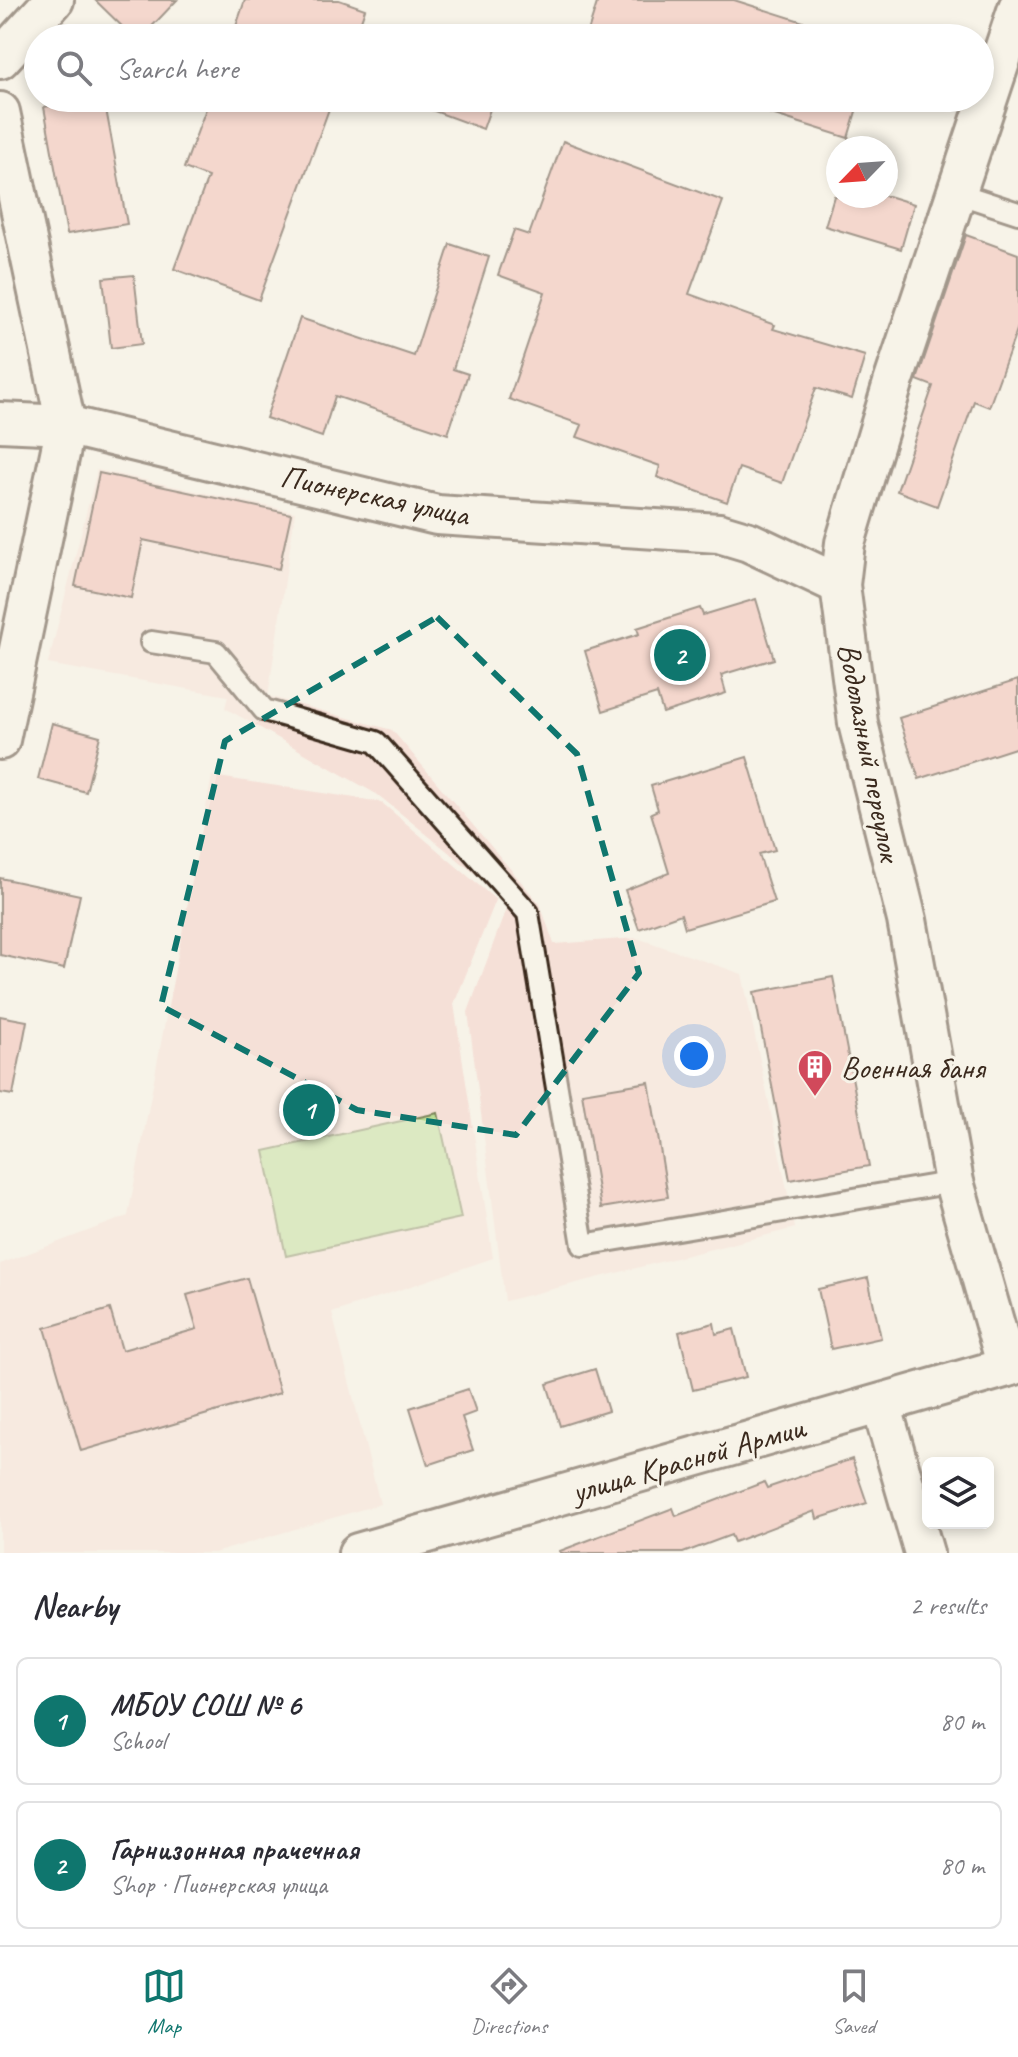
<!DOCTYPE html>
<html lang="en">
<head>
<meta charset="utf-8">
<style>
	body { margin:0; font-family:Caveat,sans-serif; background:#f7f7f7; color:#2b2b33 }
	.controls { position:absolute; right:24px; bottom:24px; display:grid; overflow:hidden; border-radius:12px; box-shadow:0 4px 12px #0003 }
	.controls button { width:72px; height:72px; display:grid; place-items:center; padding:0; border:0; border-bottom:2px solid #e1e1e2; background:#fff; color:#2b2b33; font:40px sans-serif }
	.compass { position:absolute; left:826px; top:136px; width:72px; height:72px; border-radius:50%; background:#fff; box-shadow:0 4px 12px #0003; rotate:245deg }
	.you { position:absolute; left:694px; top:1056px; width:28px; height:28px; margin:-20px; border:6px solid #fff; border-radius:50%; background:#1a73e8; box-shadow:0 0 0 12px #1a73e833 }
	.badge { display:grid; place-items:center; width:52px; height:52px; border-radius:50%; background:#0f766e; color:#fff; font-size:26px; font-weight:700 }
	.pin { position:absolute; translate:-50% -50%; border:4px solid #fff; box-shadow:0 2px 8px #0006 }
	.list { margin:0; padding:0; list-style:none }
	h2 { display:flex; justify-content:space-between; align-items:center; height:104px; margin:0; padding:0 32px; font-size:34px }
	h2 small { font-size:26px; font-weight:400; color:#7c7c81 }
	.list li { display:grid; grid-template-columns:52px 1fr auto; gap:24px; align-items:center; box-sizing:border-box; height:128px; margin:0 16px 16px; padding:0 16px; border:2px solid #e1e1e2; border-radius:12px }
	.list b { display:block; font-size:30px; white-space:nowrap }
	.list p { margin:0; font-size:26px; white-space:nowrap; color:#7c7c81 }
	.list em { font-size:26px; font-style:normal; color:#7c7c81 }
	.icon { flex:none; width:44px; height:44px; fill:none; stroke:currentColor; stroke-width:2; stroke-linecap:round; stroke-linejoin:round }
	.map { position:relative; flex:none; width:1018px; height:1553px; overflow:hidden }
	.search { position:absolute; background:#fff; box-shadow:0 4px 12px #0003; left:24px; right:24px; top:24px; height:88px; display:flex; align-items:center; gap:20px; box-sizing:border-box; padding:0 28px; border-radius:44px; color:#7c7c81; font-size:30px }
	.sheet { height:392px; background:#fff }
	nav { display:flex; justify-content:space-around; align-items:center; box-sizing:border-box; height:112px; border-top:2px solid #e1e1e2; background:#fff; font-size:22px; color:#7c7c81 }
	nav a { display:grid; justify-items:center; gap:4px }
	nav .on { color:#0f766e }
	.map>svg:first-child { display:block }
	.built { fill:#f5e0d7 }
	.green { fill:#bbdd96; stroke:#7b845a; stroke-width:2 }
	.building { fill:#f0b5ae; stroke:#3b2a1e; stroke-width:2 }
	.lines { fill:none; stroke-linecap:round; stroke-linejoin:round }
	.lane-casing { stroke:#3b2a1e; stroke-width:26 }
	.street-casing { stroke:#3b2a1e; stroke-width:44 }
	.lane { stroke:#f7f3e8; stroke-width:20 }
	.street { stroke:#f7f3e8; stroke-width:38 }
	.marked { fill:none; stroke:#0f766e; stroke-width:6; stroke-dasharray:16 10; stroke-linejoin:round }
	.labels { text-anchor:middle; stroke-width:6; stroke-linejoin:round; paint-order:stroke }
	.street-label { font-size:32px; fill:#3b2a1e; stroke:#f7f3e8 }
	.poi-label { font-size:32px; fill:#3b2a1e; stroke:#f7f3e8; text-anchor:start }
</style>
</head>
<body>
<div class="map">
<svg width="1018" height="1553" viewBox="0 0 1018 1553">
	<rect width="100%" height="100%" fill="#f7f3e8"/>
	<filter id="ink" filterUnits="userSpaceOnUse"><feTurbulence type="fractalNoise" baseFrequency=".0125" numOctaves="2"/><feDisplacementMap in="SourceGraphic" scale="16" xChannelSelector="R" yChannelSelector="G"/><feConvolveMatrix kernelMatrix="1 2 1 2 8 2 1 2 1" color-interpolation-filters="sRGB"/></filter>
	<g filter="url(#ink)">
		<g class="built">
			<polygon points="97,470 295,512 268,696 392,730 540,904 554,944 637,938 742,974 795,1228 505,1301 468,1012 509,901 378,795 225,708 228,696 48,664"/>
			<polygon points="212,776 381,802 496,900 454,1004 493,1258 332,1313 380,1504 214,1553 0,1553 0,1264 128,1216"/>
		</g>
		<polygon class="green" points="438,1113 461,1218 286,1256 264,1151"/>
		<g class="building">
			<polygon points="95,0 177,0 141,38 134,38"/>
			<polygon points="245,0 339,0 365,9 355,38 232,38"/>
			<polygon points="598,0 734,0 835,32 835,38 586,38"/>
			<polygon points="94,98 104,98 127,224 67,234 44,107"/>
			<polygon points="210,98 333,98 259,300 174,269 208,177 184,168"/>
			<polygon points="408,98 494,98 483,129 407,101"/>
			<polygon points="741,98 860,98 848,138 740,104"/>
			<polygon points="563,141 723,201 689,294 775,325 773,329 865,356 852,399 816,388 782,483 739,468 727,502 657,477 660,466 577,437 582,425 509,399 545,292 498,275 514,230 529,235"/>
			<polygon points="834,196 888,196 914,204 901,249 825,226"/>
			<polygon points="966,235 1018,254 1018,327 989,407 974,401 937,506 897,491 933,386 917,380"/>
			<polygon points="450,244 489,257 453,369 468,374 448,434 335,396 322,437 266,418 300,318 414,356"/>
			<polygon points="134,275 142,344 111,348 103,278"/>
			<polygon points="99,473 291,514 279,569 143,540 131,598 75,586"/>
			<polygon points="756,599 774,659 721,675 726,693 663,713 657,694 603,711 585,651 639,634 637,628 700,608 703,615"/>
			<polygon points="1018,680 1018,747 919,779 899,718"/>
			<polygon points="52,723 100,736 86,792 38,779"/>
			<polygon points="747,757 775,850 759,854 774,902 685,928 681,914 639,929 625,890 669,873 651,813 658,810 651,786"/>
			<polygon points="0,878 80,895 64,969 0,955"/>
			<polygon points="833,977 869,1166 790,1180 754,992"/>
			<polygon points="0,1016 27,1021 13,1095 0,1093"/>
			<polygon points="649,1082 668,1197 601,1208 582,1093"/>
			<polygon points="247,1278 280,1393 81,1451 45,1328 110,1309 122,1350 197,1329 187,1295"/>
			<polygon points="868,1278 881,1338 831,1349 818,1289"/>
			<polygon points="714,1323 716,1334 734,1329 746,1377 693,1390 679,1332"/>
			<polygon points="595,1369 608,1411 560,1426 547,1384"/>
			<polygon points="468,1389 476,1412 462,1417 473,1450 428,1465 410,1408"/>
			<polygon points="852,1459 867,1503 817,1519 815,1511 734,1542 731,1535 683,1553 560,1553 560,1551 673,1508 676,1516 764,1482 767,1488"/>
		</g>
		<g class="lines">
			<g class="lane-casing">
				<g id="lane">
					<polyline points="957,193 1018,213"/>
					<polyline points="151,642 216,652 264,710 376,742 528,913 583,1245 954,1182"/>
				</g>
			</g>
			<g class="street-casing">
				<g id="street">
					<polyline points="0,59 54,0"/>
					<polyline points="0,112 66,425 0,740"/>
					<polyline points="0,422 66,425 437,515 719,533 749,542 840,585"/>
					<polyline points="1007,1367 954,1182 907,920 858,723 840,585 845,543 893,383 1018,8"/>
					<polyline points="881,1404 924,1553"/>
					<polyline points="358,1553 1018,1364"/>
				</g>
			</g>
			<use href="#lane" class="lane"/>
			<use href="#street" class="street"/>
		</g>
	</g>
	<path d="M0 0H1018V1553H0ZM437,617L577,754L639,973L516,1135L357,1110L161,1006L225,741Z" fill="#f7f3e8" fill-opacity=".55" fill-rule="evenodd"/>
	<path class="marked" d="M437,617L577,754L639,973L516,1135L357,1110L161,1006L225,741Z"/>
	<defs>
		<g id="building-pin" transform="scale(1.8)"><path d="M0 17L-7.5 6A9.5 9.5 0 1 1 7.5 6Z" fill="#d1495b" stroke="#f7f3e8"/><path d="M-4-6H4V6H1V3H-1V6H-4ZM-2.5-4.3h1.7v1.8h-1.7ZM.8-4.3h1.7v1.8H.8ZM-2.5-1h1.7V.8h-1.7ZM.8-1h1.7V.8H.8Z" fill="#fff"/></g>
	</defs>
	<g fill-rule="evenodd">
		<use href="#building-pin" x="815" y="1067"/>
	</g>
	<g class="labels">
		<g class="street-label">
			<text transform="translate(375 495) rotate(12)" y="11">Пионерская улица</text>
			<text transform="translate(870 752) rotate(79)" y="11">Водолазный переулок</text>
			<text transform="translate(688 1459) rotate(-16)" y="11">улица Красной Армии</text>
		</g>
		<g class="poi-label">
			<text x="841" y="1078">Военная баня</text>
		</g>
	</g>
</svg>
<div class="controls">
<button><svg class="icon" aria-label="layers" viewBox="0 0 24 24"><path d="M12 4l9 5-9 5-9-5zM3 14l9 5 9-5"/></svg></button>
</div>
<svg class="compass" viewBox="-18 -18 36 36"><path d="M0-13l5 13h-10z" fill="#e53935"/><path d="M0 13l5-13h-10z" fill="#7c7c81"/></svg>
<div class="you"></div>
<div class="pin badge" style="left:309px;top:1110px">1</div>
<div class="pin badge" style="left:680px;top:655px">2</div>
<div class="search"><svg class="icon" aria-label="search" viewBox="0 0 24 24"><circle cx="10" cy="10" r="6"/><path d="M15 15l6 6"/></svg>Search here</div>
</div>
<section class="sheet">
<h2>Nearby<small>2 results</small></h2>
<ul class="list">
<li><span class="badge">1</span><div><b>МБОУ СОШ № 6</b><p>School</p></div><em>80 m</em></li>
<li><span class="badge">2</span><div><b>Гарнизонная прачечная</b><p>Shop · Пионерская улица</p></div><em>80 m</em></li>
</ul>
</section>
<nav>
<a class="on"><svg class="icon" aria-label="map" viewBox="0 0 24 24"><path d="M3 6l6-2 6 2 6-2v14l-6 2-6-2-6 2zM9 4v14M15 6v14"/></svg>Map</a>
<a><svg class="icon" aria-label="directions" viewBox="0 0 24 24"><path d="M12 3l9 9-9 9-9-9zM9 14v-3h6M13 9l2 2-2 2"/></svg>Directions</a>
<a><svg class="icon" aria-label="saved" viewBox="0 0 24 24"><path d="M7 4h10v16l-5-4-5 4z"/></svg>Saved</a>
</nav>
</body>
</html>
